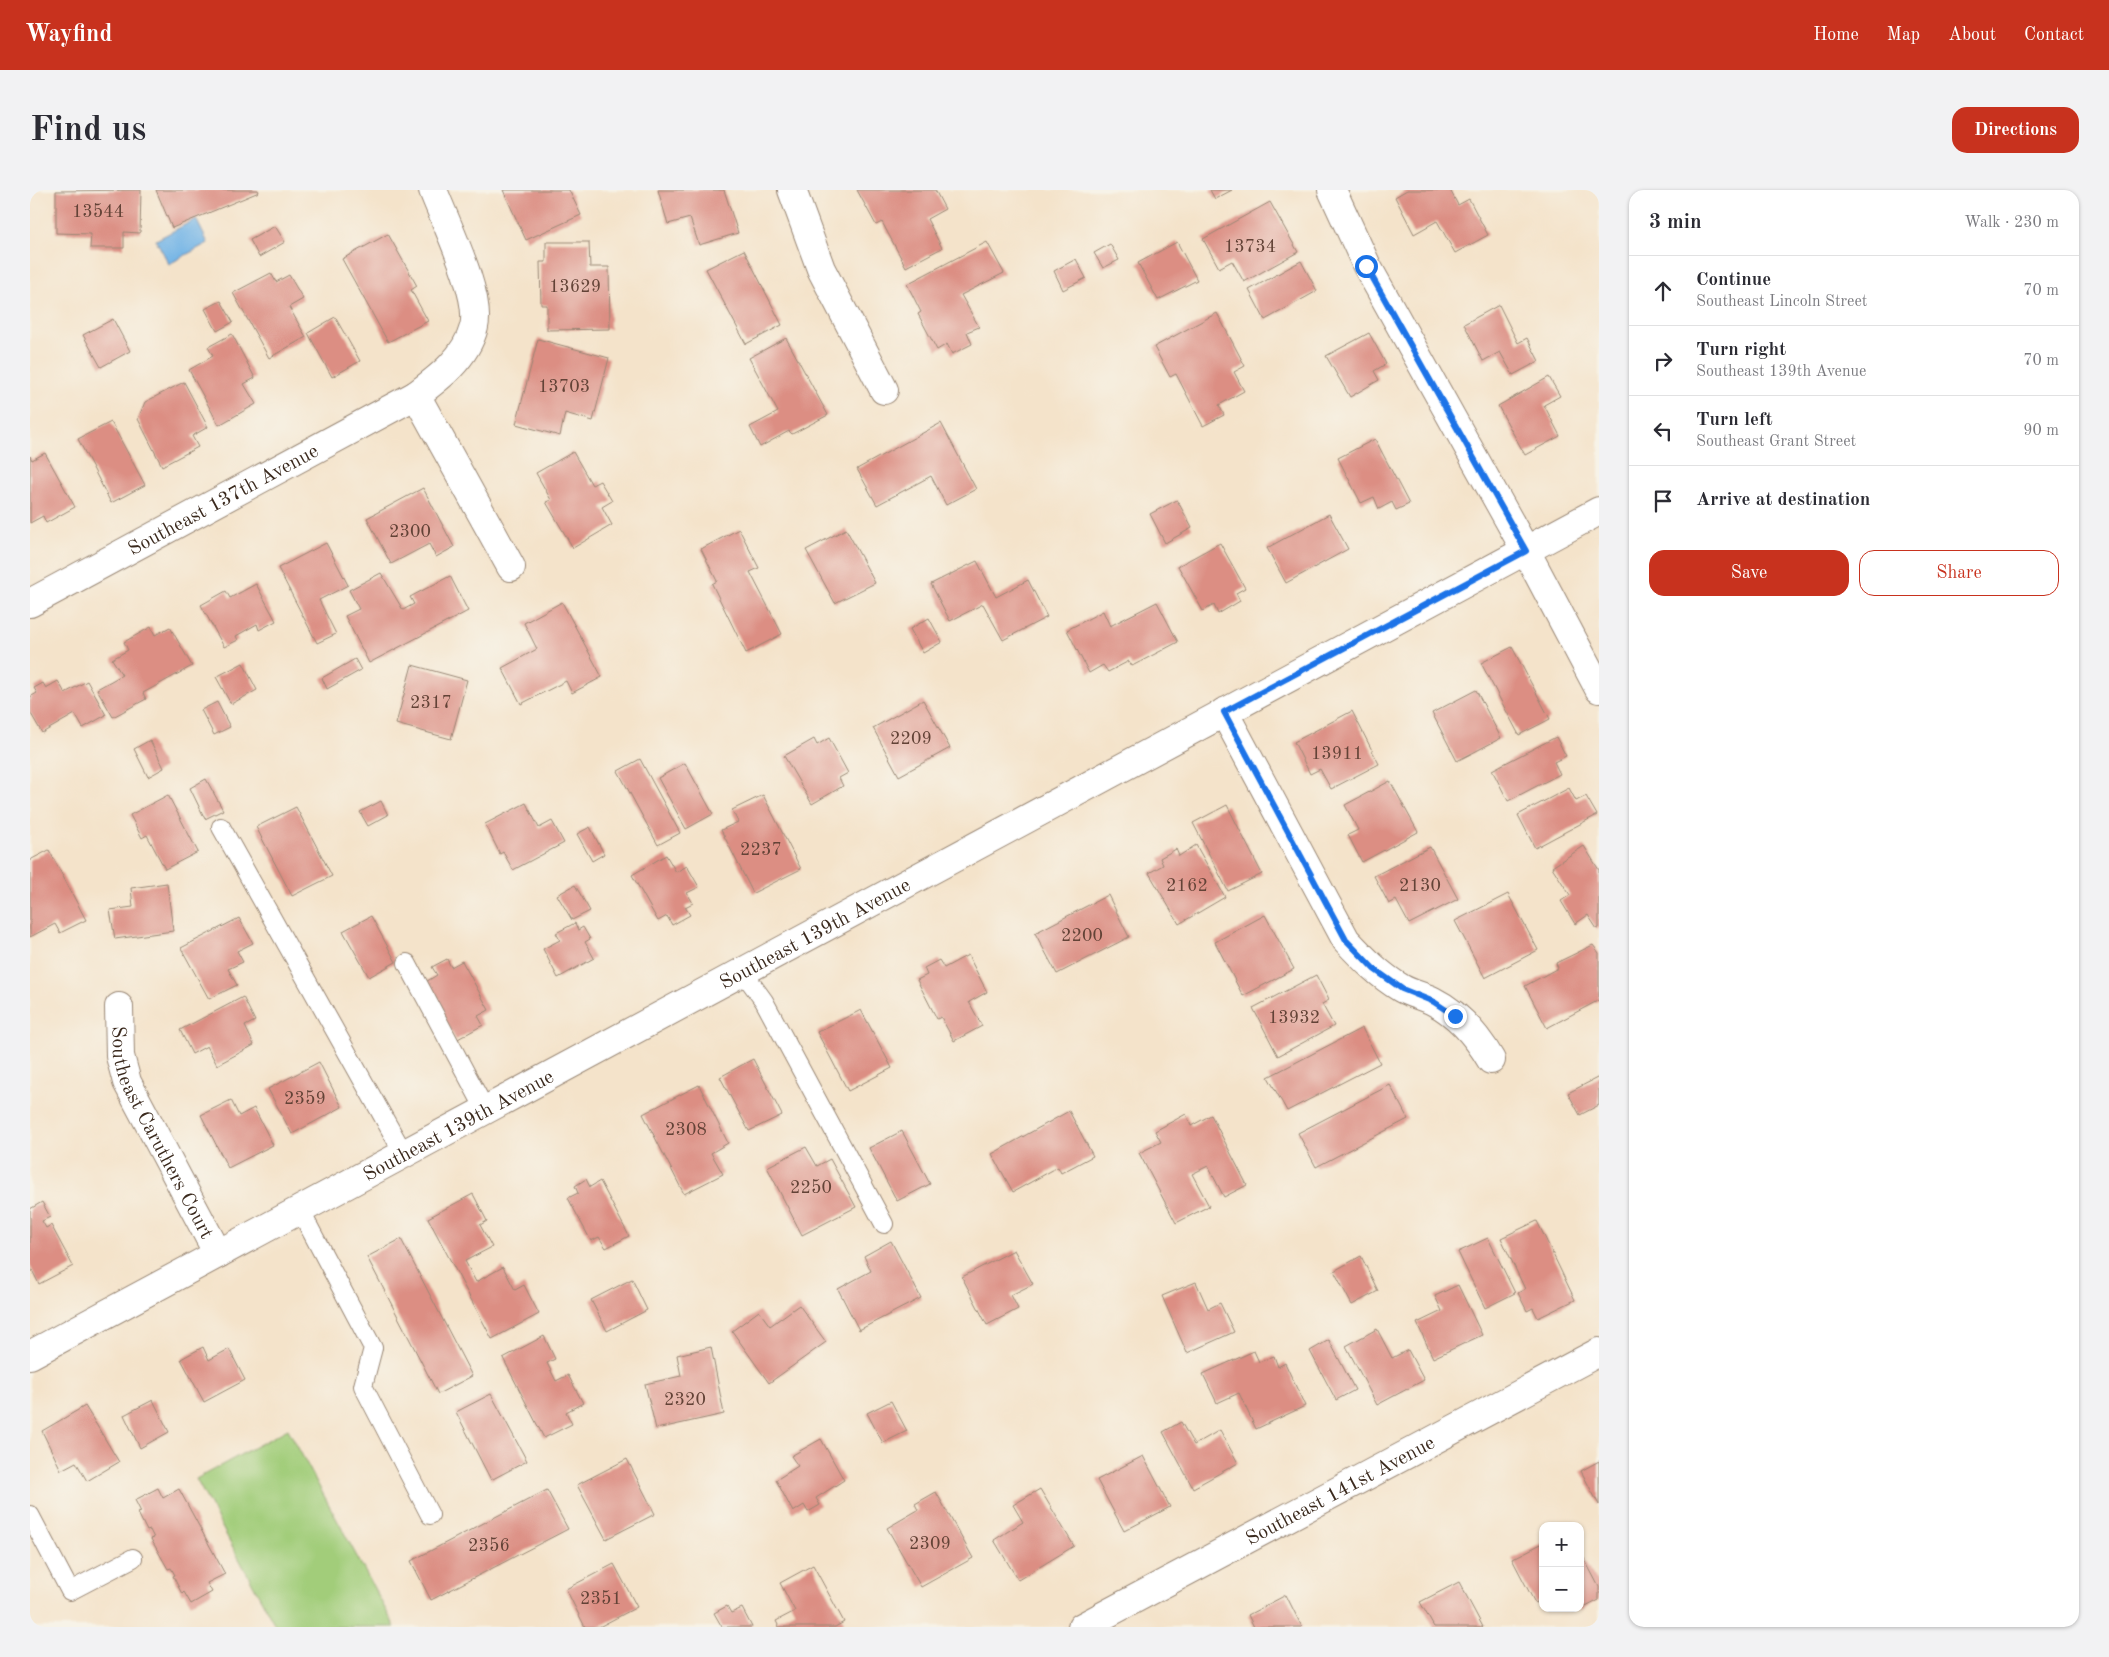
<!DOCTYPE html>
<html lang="en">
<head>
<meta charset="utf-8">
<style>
	body { margin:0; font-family:"Old Standard TT",serif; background:#f2f2f3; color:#2b2b33 }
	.controls { position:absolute; right:15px; bottom:15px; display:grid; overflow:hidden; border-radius:10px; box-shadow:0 1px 4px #0004 }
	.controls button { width:45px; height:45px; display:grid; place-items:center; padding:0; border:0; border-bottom:1px solid #e1e1e2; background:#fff; color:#2b2b33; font:25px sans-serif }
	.stop { position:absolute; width:15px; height:15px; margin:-11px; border:4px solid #1a73e8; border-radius:50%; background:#fff }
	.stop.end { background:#1a73e8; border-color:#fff; box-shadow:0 1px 5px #0008 }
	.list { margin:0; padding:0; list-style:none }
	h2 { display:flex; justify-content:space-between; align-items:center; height:65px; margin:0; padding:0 20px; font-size:21px }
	h2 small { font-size:16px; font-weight:400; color:#7c7c81 }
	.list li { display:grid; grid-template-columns:32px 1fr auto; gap:15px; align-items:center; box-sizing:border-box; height:70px; padding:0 20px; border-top:1px solid #e1e1e2 }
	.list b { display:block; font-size:19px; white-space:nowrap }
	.list p { margin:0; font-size:16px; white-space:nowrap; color:#7c7c81 }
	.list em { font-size:16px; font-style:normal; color:#7c7c81 }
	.actions { display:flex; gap:10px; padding:15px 20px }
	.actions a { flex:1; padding:11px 0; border:1px solid #c8321e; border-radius:15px; text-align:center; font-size:18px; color:#c8321e }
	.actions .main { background:#c8321e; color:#fff }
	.icon { flex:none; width:28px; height:28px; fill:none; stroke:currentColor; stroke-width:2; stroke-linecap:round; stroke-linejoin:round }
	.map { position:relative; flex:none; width:1569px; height:1437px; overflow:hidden; border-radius:15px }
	header { display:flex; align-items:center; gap:30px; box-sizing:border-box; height:70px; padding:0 25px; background:#c8321e; color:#fff }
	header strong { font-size:24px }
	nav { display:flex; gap:28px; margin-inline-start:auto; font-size:18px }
	.intro { display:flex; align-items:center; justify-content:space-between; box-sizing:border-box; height:120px; padding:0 30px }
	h1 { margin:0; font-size:35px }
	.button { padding:12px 22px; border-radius:15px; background:#c8321e; color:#fff; font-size:18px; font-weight:700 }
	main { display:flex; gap:30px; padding:0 30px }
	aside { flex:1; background:#fff; border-radius:15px; box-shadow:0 1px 4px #0004 }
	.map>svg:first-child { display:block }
	.green { fill:#a2cd7a; stroke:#6e7c4c }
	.water { fill:#71b3e6; stroke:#566e82 }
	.building { fill:#dc8e83 }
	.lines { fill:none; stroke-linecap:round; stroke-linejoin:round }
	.lane-casing { stroke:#988674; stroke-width:20 }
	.street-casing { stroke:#988674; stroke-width:30 }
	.lane { stroke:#fff; stroke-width:18 }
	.street { stroke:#fff; stroke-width:28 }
	.route { stroke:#1a73e8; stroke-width:6 }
	.labels { text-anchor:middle; stroke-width:4; stroke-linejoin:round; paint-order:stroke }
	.number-label { font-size:18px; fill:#634337 }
	.street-label { font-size:20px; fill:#3b2a1e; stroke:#f7f3e8 }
</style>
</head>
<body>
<header>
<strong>Wayfind</strong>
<nav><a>Home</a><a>Map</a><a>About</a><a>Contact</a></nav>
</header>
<div class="intro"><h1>Find us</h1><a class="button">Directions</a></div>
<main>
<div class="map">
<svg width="1569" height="1437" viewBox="0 0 1569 1437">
	<rect width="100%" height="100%" fill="#f7f3e8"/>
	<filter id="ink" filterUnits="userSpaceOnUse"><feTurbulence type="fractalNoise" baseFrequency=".02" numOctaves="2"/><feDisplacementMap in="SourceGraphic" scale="10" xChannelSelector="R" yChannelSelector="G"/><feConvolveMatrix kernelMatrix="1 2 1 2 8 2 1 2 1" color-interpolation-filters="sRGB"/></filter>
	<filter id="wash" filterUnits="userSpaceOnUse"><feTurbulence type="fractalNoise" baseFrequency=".0096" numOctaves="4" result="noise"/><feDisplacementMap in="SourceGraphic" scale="20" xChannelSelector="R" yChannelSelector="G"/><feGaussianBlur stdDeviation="1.12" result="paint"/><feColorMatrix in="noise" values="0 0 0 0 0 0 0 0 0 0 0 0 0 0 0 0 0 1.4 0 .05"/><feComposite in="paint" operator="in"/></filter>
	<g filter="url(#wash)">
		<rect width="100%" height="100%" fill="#f4e3ca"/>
		<polygon class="green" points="258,1239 365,1437 246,1437 166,1289"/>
		<polygon class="water" points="166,29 178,53 139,74 126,50"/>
		<g id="blocks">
			<g class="building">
				<polygon points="111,0 110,43 94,42 94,58 60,58 61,44 26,43 26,1"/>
				<polygon points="126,0 228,0 229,2 142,38"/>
				<polygon points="473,0 539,0 551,25 496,50"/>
				<polygon points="628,0 694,0 708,43 669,55 660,28 638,34"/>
				<polygon points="827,0 905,0 915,19 897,29 912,58 876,77 852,32 846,35"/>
				<polygon points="1180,0 1202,0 1185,9"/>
				<polygon points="1377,0 1420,0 1428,15 1439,9 1458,45 1425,63 1407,31 1384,44 1365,7"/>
				<polygon points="1240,12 1268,62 1214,92 1202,71 1189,78 1173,49"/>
				<polygon points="245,36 255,52 229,67 220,50"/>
				<polygon points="358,44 387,96 381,100 398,131 358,152 312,69"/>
				<polygon points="516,52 559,52 560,77 579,77 580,139 517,140 517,115 511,115 510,72 516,72"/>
				<polygon points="957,52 974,83 931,105 949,137 937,142 942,154 922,164 917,154 907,160 888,124 891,122 877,94"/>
				<polygon points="1147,52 1167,90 1128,110 1108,73"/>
				<polygon points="1080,54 1089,70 1073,78 1064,63"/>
				<polygon points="714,60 752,135 716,154 676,79"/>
				<polygon points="1046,69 1056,88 1033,100 1024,81"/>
				<polygon points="1271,71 1287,101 1235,130 1219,100"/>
				<polygon points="241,83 246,92 259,85 273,109 259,117 276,147 239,168 203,103"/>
				<polygon points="191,111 203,132 187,141 175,119"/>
				<polygon points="1469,115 1488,153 1497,148 1509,171 1483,185 1470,162 1453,171 1434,134"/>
				<polygon points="1187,123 1215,176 1204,182 1214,201 1189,215 1194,225 1173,236 1146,184 1140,187 1124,157"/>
				<polygon points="305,127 330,171 302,187 278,143"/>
				<polygon points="83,129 100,161 71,177 53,145"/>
				<polygon points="1339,143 1356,174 1344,181 1349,190 1320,207 1296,166"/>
				<polygon points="202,144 225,188 214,194 226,214 189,235 159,180 183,166 178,157"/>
				<polygon points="756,148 798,225 762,244 759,241 730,257 720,237 748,222 719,168"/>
				<polygon points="508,149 579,168 563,231 535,223 530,246 486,234"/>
				<polygon points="1519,187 1530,206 1514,215 1530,246 1495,265 1468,216"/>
				<polygon points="154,192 178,237 162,246 168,257 132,276 108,229 115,212"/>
				<polygon points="81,232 115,295 81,313 48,249"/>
				<polygon points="911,233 946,299 916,315 901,286 847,315 827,279"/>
				<polygon points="1345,249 1379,314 1366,320 1362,312 1349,319 1344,307 1331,313 1308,268"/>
				<polygon points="543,262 562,295 570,291 582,311 572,317 582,335 543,358 516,312 521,310 506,283"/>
				<polygon points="15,263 45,317 16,333 13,326 0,333 0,266 2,270"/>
				<polygon points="393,298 424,357 406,367 399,354 361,374 337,328"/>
				<polygon points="1147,310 1162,338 1135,353 1120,324"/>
				<polygon points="1299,324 1318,359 1256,393 1237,358"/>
				<polygon points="709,339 729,378 720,382 752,444 716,463 682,394 687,391 671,359"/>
				<polygon points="816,339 845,393 805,413 776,360"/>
				<polygon points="296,353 318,395 289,410 306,444 287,453 248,378"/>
				<polygon points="1190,353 1215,398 1206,403 1210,411 1188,424 1184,415 1173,421 1148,376"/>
				<polygon points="947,371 966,407 998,390 1017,427 973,450 953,414 920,431 901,394"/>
				<polygon points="351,383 373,420 384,414 380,407 420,386 438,421 339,473 315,426 329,419 319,400"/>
				<polygon points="226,394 246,431 229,440 227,434 206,446 208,450 194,457 171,415 196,401 200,408"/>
				<polygon points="532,412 572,487 542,503 536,491 491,514 472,478 507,459 494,433"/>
				<polygon points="1127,412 1148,452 1102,476 1099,471 1078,482 1073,475 1059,483 1037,440 1073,421 1080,436"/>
				<polygon points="899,428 912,452 893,463 880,439"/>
				<polygon points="121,437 125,445 140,437 162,476 113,503 116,509 83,527 67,499 92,485 82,469 98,460 94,452"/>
				<polygon points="1482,457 1520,529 1489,545 1451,473"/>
				<polygon points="325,469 331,480 297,499 292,488"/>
				<polygon points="213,473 227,500 201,514 186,487"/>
				<polygon points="382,475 437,490 421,549 366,534"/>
				<polygon points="28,491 35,503 57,491 76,525 53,538 45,524 12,543 0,522 0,507 7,503 4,498 13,493 16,498"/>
				<polygon points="1446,500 1471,548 1427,571 1402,523"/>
				<polygon points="893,510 920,558 869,586 843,538"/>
				<polygon points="187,512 200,537 184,545 171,520"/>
				<polygon points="1322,521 1349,574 1301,599 1290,579 1280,584 1264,552"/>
				<polygon points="1526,547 1536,566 1524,572 1530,584 1478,611 1462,580"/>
				<polygon points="799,548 818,583 809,588 813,596 782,614 754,566 784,549 787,555"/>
				<polygon points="120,550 134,578 118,587 104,559"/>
				<polygon points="610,569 650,643 628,655 588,581"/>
				<polygon points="655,573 683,624 656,639 628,588"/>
				<polygon points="176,589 193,620 175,629 160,598"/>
				<polygon points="1360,591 1388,642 1332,672 1318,645 1328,640 1315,615"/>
				<polygon points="1539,598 1546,611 1556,606 1567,625 1505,658 1488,625"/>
				<polygon points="138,605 168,662 135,679 117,645 112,648 100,625"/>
				<polygon points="733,605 771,679 723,703 691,640 708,632 702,620"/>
				<polygon points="351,611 358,625 338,636 330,622"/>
				<polygon points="496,613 509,638 522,631 534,653 483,680 473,662 470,664 455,634"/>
				<polygon points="1197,615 1232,684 1198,701 1163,633"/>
				<polygon points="266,617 302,686 262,706 226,637"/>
				<polygon points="560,637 574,664 562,671 547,644"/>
				<polygon points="1166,655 1195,707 1149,734 1119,683 1133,675 1130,668 1146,659 1149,666"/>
				<polygon points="1554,656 1569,680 1569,738 1567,739 1558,725 1545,734 1531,711 1540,705 1522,677"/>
				<polygon points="1400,657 1428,709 1379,734 1366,710 1359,714 1344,686"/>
				<polygon points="19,660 56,730 30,743 25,734 0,747 0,670"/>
				<polygon points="636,665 646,682 657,676 669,697 657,703 663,713 655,717 660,725 642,735 637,726 628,731 602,685"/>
				<polygon points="137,693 143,741 85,749 80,720 103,717 101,698"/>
				<polygon points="545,695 560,721 542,730 527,705"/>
				<polygon points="1478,704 1508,760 1455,788 1425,731"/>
				<polygon points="1078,705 1099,747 1027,784 1005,743"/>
				<polygon points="1235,725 1264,779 1213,806 1185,752"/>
				<polygon points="341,726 366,772 339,787 313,741"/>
				<polygon points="209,728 223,753 207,761 213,772 198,779 207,795 179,809 151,758"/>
				<polygon points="545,733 548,740 553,737 560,749 555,752 564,768 528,788 513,759 530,750 526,743"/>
				<polygon points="1563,755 1569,763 1569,810 1517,838 1495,796 1528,778 1526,773"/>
				<polygon points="938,765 957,802 939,812 952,836 924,851 911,827 907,829 887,790 897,785 894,778 909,770 914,778"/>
				<polygon points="417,769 421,777 432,771 459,820 448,826 453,835 426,850 394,793 407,785 402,777"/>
				<polygon points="1286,785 1299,810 1292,814 1304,836 1248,866 1223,818"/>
				<polygon points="213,807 225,831 215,836 224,855 187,875 177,856 162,864 150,840"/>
				<polygon points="831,820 862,878 818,901 787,842"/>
				<polygon points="1332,838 1350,873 1257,921 1238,887"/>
				<polygon points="723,869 752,925 719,941 690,887"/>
				<polygon points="289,872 312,917 262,944 238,899"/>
				<polygon points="1569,887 1569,915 1550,925 1538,903"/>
				<polygon points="669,895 698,953 681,963 693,984 654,1004 613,924"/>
				<polygon points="1360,895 1378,929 1286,977 1268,943"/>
				<polygon points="201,910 209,926 224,918 243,955 198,978 171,925"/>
				<polygon points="1039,921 1063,966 1031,983 1028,977 983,1002 962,964"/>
				<polygon points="1156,924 1161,936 1181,925 1217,995 1194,1007 1178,976 1162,984 1179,1016 1146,1033 1109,963 1131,952 1125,941"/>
				<polygon points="872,941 900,994 867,1011 839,958"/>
				<polygon points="776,957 787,976 800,969 826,1017 772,1045 737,977"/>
				<polygon points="556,989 560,997 570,991 599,1046 576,1058 569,1047 561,1051 538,1008 548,1003 545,996"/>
				<polygon points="443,1004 457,1031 450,1035 462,1057 435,1071 446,1092 473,1077 485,1100 494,1095 509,1124 462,1149 398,1028"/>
				<polygon points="12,1012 20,1027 12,1031 16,1038 21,1035 43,1076 9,1094 0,1076 0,1019"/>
				<polygon points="1507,1031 1545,1110 1508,1128 1503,1118 1497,1121 1488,1103 1495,1099 1471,1048"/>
				<polygon points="1458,1048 1485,1103 1455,1118 1428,1062"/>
				<polygon points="371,1049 442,1186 408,1204 337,1067"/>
				<polygon points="861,1051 891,1108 829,1140 808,1099 841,1081 834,1066"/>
				<polygon points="984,1060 1003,1094 981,1105 988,1119 957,1135 932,1087"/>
				<polygon points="1331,1066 1348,1101 1322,1115 1304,1081"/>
				<polygon points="602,1089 617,1120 577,1141 561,1110"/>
				<polygon points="1166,1092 1178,1119 1190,1113 1204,1142 1157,1163 1132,1106"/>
				<polygon points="1428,1095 1452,1145 1403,1168 1387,1133 1412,1121 1405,1106"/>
				<polygon points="769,1115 796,1152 739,1193 702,1141 729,1121 740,1136"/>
				<polygon points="1347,1139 1362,1168 1378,1160 1394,1190 1347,1215 1316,1156"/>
				<polygon points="514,1146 525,1169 517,1173 526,1191 538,1185 553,1213 536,1222 542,1234 514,1248 473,1168"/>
				<polygon points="1299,1150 1325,1200 1306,1210 1280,1161"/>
				<polygon points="173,1157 179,1170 199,1159 215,1190 174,1212 151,1169"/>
				<polygon points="681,1157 694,1224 626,1239 615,1194 651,1186 647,1165"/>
				<polygon points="1224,1161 1229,1172 1244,1166 1248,1177 1255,1173 1275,1216 1226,1239 1209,1203 1187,1213 1173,1184"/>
				<polygon points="461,1204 497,1271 461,1290 426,1222"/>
				<polygon points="123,1210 139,1242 110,1258 94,1225"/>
				<polygon points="861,1211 877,1241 853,1253 837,1223"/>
				<polygon points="55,1216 89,1272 57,1291 46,1272 31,1280 12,1241"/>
				<polygon points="1151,1232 1164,1255 1190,1240 1208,1273 1163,1298 1133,1242"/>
				<polygon points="791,1249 814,1290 786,1308 790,1315 778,1322 774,1315 763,1322 746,1290 768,1276 761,1266"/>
				<polygon points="1113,1266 1140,1317 1094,1341 1067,1290"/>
				<polygon points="597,1269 625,1324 576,1349 547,1295"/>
				<polygon points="1569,1271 1569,1315 1551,1281"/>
				<polygon points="128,1298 133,1308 149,1299 195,1384 177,1393 182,1402 161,1414 154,1402 152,1404 143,1386 145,1385 141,1378 138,1379 121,1349 124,1348 120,1340 117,1341 108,1323 111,1322 105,1310"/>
				<polygon points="1010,1299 1044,1356 988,1390 964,1350 993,1332 983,1315"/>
				<polygon points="517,1300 538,1339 401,1410 381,1371"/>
				<polygon points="906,1302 943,1368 891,1397 857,1338 888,1320 885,1314"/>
				<polygon points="1513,1353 1513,1409 1505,1413 1482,1369"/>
				<polygon points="1550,1361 1569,1397 1569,1410 1550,1420"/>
				<polygon points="584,1374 607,1417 569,1437 555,1437 536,1399"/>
				<polygon points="783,1375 814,1432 805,1437 749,1437 746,1431 765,1421 750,1393"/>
				<polygon points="1429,1392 1453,1437 1404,1437 1390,1412"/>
				<polygon points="1256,1405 1272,1437 1224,1437 1218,1425"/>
				<polygon points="697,1416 701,1423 712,1418 722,1437 692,1437 684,1423"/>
			</g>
		</g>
	</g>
	<g filter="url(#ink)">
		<use href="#blocks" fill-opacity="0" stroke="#988674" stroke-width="1"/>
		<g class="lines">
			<g class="lane-casing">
				<g id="lane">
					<polyline points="191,637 374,964"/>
					<polyline points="377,773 456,921"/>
					<polyline points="713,782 734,811 854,1034"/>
					<polyline points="270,1020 343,1158 333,1196 400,1325"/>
					<polyline points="0,1325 40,1401 103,1368"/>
				</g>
			</g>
			<g class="street-casing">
				<g id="street">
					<polyline points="762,0 791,79 854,200"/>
					<polyline points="1302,0 1337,76 1496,361 1569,499"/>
					<polyline points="386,205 481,377"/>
					<path id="s1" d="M0,413L386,205C409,188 436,168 444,137C452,105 415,32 403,0"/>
					<path d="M1194,522L1316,750C1333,768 1349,785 1371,798C1381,804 1393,806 1403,811C1429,824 1447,846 1461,870"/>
					<path id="s2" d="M89,817L90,866L97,892L188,1064"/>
					<path id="s3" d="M0,1165L1569,321"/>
					<path id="s4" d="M1052,1437L1569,1162"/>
				</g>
			</g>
			<use href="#lane" class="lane"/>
			<use href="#street" class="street"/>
		</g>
	</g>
	<g class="lines" filter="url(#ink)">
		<polyline class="route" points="1336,76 1496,361 1194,522 1316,750 1344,779 1372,799 1404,812 1425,826"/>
	</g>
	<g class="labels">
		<g class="number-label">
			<text x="68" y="27">13544</text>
			<text x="1220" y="62">13734</text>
			<text x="545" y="102">13629</text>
			<text x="534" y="202">13703</text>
			<text x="380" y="347">2300</text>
			<text x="401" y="518">2317</text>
			<text x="881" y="554">2209</text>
			<text x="1307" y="569">13911</text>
			<text x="731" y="665">2237</text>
			<text x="1157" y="701">2162</text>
			<text x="1390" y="701">2130</text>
			<text x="1052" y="751">2200</text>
			<text x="1264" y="833">13932</text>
			<text x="275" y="914">2359</text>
			<text x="656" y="945">2308</text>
			<text x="781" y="1003">2250</text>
			<text x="655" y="1215">2320</text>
			<text x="900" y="1359">2309</text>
			<text x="459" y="1361">2356</text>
			<text x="571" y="1414">2351</text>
		</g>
		<g class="street-label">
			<text dy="7" stroke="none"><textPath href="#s1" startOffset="219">Southeast 137th Avenue</textPath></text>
			<text dy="7" stroke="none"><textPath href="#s3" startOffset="891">Southeast 139th Avenue</textPath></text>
			<text dy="7" stroke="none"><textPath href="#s3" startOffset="486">Southeast 139th Avenue</textPath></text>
			<text dy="7" stroke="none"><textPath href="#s2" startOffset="135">Southeast Caruthers Court</textPath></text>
			<text dy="7" stroke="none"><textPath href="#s4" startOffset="292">Southeast 141st Avenue</textPath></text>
		</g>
	</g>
</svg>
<div class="controls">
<button>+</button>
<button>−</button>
</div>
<div class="stop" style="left:1336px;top:76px"></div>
<div class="stop end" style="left:1425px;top:826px"></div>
</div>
<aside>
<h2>3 min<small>Walk · 230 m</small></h2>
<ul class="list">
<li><svg class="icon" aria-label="ahead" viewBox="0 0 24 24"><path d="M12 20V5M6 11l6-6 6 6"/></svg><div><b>Continue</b><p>Southeast Lincoln Street</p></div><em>70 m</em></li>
<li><svg class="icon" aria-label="right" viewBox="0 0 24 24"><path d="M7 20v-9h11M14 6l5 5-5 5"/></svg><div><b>Turn right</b><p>Southeast 139th Avenue</p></div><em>70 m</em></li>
<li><svg class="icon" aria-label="left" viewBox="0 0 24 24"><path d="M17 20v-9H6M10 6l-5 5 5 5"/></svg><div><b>Turn left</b><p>Southeast Grant Street</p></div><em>90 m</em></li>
<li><svg class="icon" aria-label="arrive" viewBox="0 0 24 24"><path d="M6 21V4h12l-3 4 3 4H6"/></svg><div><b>Arrive at destination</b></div></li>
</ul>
<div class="actions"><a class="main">Save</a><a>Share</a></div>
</aside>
</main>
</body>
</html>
